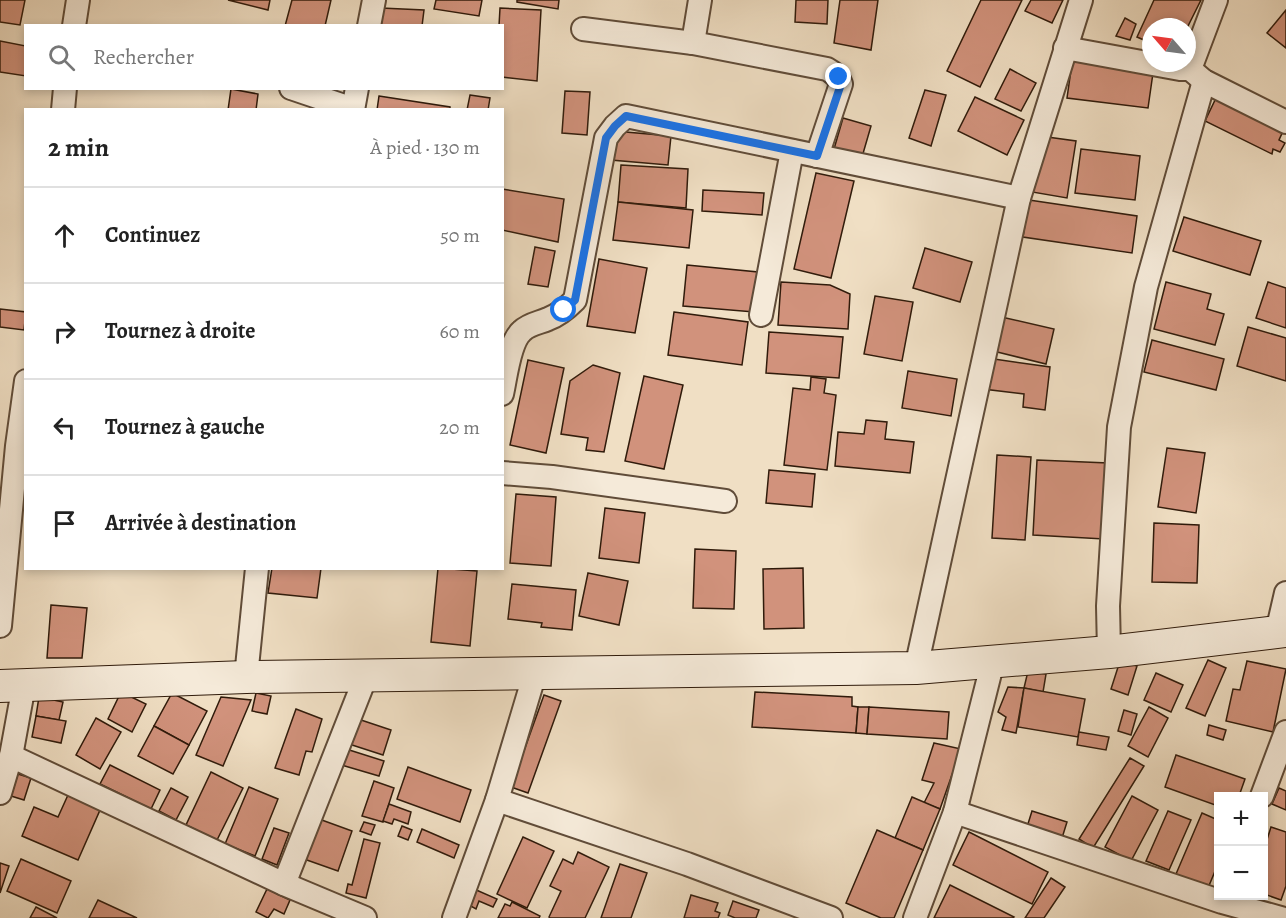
<!DOCTYPE html>
<html lang="fr">
<head>
<meta charset="utf-8">
<style>
	body { margin:0; font-family:Alegreya,serif; background:#f2f2f2; color:#222 }
	.controls { position:absolute; right:18px; bottom:18px; display:grid; overflow:hidden; border-radius:0px; box-shadow:0 3px 9px #0003 }
	.controls button { width:54px; height:54px; display:grid; place-items:center; padding:0; border:0; border-bottom:2px solid #e0e0e0; background:#fff; color:#222; font:30px sans-serif }
	.compass { position:absolute; left:1142px; top:18px; width:54px; height:54px; border-radius:50%; background:#fff; box-shadow:0 3px 9px #0003; rotate:298deg }
	.stop { position:absolute; width:18px; height:18px; margin:-14px; border:4px solid #1a73e8; border-radius:50%; background:#fff }
	.stop.end { background:#1a73e8; border-color:#fff; box-shadow:0 2px 6px #0008 }
	.list { margin:0; padding:0; list-style:none }
	h2 { display:flex; justify-content:space-between; align-items:center; height:78px; margin:0; padding:0 24px; font-size:26px }
	h2 small { font-size:20px; font-weight:400; color:#767676 }
	.list li { display:grid; grid-template-columns:39px 1fr auto; gap:18px; align-items:center; box-sizing:border-box; height:96px; padding:0 24px; border-top:2px solid #e0e0e0 }
	.list b { display:block; font-size:22px; white-space:nowrap }
	.list em { font-size:20px; font-style:normal; color:#767676 }
	.icon { flex:none; width:33px; height:33px; fill:none; stroke:currentColor; stroke-width:2; stroke-linecap:round; stroke-linejoin:round }
	.map { position:relative; flex:none; width:1286px; height:918px; overflow:hidden }
	.search { position:absolute; background:#fff; box-shadow:0 3px 9px #0003; left:24px; top:24px; width:480px; height:66px; display:flex; align-items:center; gap:15px; box-sizing:border-box; padding:0 21px; border-radius:0px; color:#767676; font-size:22px }
	.panel { position:absolute; background:#fff; box-shadow:0 3px 9px #0003; left:24px; top:108px; width:480px; height:462px; border-radius:0px }
	.map>svg:first-child { display:block }
	.building { fill:#d1927c; stroke:#301b0b; stroke-width:1.5 }
	.lines { fill:none; stroke-linecap:round; stroke-linejoin:round }
	.street-casing { stroke:#604c39; stroke-width:26 }
	.secondary-casing { stroke:#301b0b; stroke-width:34 }
	.street { stroke:#f5ead9; stroke-width:22 }
	.secondary { stroke:#f5ead9; stroke-width:32 }
	.route { stroke:#1a73e8; stroke-width:8 }
</style>
</head>
<body>
<div class="map">
<svg width="1286" height="918" viewBox="0 0 1286 918">
	<rect width="100%" height="100%" fill="#f0dfc4"/>
	<filter id="stains"><feTurbulence type="fractalNoise" baseFrequency=".00333" numOctaves="4"/><feColorMatrix values="0 0 0 0 .2 0 0 0 0 .09 0 0 0 0 .02 0 0 0 .5 -.17"/></filter>
	<radialGradient id="worn" r=".72"><stop offset=".6" stop-color="#630" stop-opacity="0"/><stop offset="1" stop-color="#630" stop-opacity=".3"/></radialGradient>
	<g class="building">
		<polygon points="0,0 25,0 20,25 0,22"/>
		<polygon points="228,0 270,0 268,10"/>
		<polygon points="292,0 331,0 325,26 285,26"/>
		<polygon points="436,0 482,0 479,16 434,9"/>
		<polygon points="517,0 559,0 558,9 517,2"/>
		<polygon points="796,0 828,0 827,24 795,22"/>
		<polygon points="840,0 878,0 871,50 834,43"/>
		<polygon points="981,0 1022,0 980,87 947,71"/>
		<polygon points="1031,0 1063,0 1052,23 1025,11"/>
		<polygon points="1154,0 1201,0 1187,28 1151,27 1151,43 1137,37"/>
		<polygon points="381,8 424,10 422,26 380,26"/>
		<polygon points="500,8 541,10 537,81 502,77 502,26 499,26"/>
		<polygon points="1286,10 1286,48 1267,33"/>
		<polygon points="1125,18 1136,24 1130,40 1116,36"/>
		<polygon points="0,41 26,46 26,76 0,72"/>
		<polygon points="1073,56 1154,66 1148,108 1067,98"/>
		<polygon points="1010,69 1036,83 1021,111 995,99"/>
		<polygon points="231,89 258,94 256,110 228,110"/>
		<polygon points="925,90 946,95 931,146 909,138"/>
		<polygon points="565,91 590,92 587,135 562,133"/>
		<polygon points="470,95 490,98 488,110 467,110"/>
		<polygon points="379,96 450,107 450,110 377,110"/>
		<polygon points="1217,96 1284,129 1279,140 1285,143 1280,152 1273,149 1272,154 1205,121"/>
		<polygon points="975,97 1024,120 1007,155 958,131"/>
		<polygon points="843,118 871,126 862,157 834,149"/>
		<polygon points="614,131 671,136 668,165 611,160"/>
		<polygon points="1040,136 1076,141 1067,198 1032,192"/>
		<polygon points="1081,149 1140,156 1135,200 1075,193"/>
		<polygon points="621,165 688,169 686,208 618,202"/>
		<polygon points="816,173 854,181 831,278 794,269"/>
		<polygon points="502,189 564,199 558,242 502,230"/>
		<polygon points="703,190 764,193 762,215 702,211"/>
		<polygon points="1029,200 1137,216 1132,253 1023,237"/>
		<polygon points="618,202 693,210 689,248 613,240"/>
		<polygon points="1184,217 1261,241 1250,275 1173,251"/>
		<polygon points="535,247 555,251 548,287 528,284"/>
		<polygon points="925,248 972,262 960,302 913,288"/>
		<polygon points="599,259 647,268 635,333 587,326"/>
		<polygon points="687,265 758,272 754,312 683,306"/>
		<polygon points="781,282 830,285 850,294 848,329 778,325"/>
		<polygon points="1166,282 1211,294 1207,309 1224,314 1215,345 1154,329"/>
		<polygon points="1268,282 1286,288 1286,328 1256,318"/>
		<polygon points="875,296 913,302 902,361 864,354"/>
		<polygon points="0,309 26,312 24,330 0,327"/>
		<polygon points="674,312 748,322 742,365 668,355"/>
		<polygon points="997,316 1054,329 1046,364 989,350"/>
		<polygon points="1248,327 1286,338 1286,381 1237,366"/>
		<polygon points="769,332 843,337 839,378 766,373"/>
		<polygon points="1152,340 1224,359 1216,390 1144,372"/>
		<polygon points="987,358 1050,367 1045,410 1023,407 1024,394 983,389"/>
		<polygon points="528,360 564,368 546,453 510,445"/>
		<polygon points="593,365 620,373 604,452 586,450 588,438 561,434 570,381"/>
		<polygon points="908,371 957,379 951,416 902,408"/>
		<polygon points="644,376 683,385 664,469 625,461"/>
		<polygon points="811,377 826,379 824,393 836,395 827,470 784,465 793,388 810,390"/>
		<polygon points="866,420 887,422 885,439 914,442 910,473 835,466 838,432 864,434"/>
		<polygon points="1167,448 1205,453 1196,513 1158,507"/>
		<polygon points="997,455 1031,457 1025,540 992,538"/>
		<polygon points="1037,460 1108,463 1104,539 1033,535"/>
		<polygon points="769,470 815,474 812,507 766,503"/>
		<polygon points="516,494 556,497 551,566 510,563"/>
		<polygon points="605,508 645,513 639,563 599,558"/>
		<polygon points="1154,523 1199,525 1197,583 1152,582"/>
		<polygon points="695,549 736,551 734,609 693,608"/>
		<polygon points="272,568 321,568 317,598 268,593"/>
		<polygon points="438,568 477,571 470,646 431,642"/>
		<polygon points="803,568 804,628 764,629 763,569"/>
		<polygon points="588,573 628,581 619,625 579,616"/>
		<polygon points="512,584 576,590 572,630 541,627 542,623 508,619"/>
		<polygon points="51,605 87,608 82,658 47,658"/>
		<polygon points="1208,660 1226,668 1205,716 1186,708"/>
		<polygon points="1120,661 1137,666 1128,695 1111,689"/>
		<polygon points="1247,661 1286,669 1273,732 1226,721 1233,689 1240,690"/>
		<polygon points="1028,671 1046,674 1043,692 1024,688"/>
		<polygon points="1156,673 1183,685 1171,712 1144,700"/>
		<polygon points="1008,687 1024,688 1016,733 1002,730 1006,717 998,712"/>
		<polygon points="1024,688 1085,699 1078,737 1018,727"/>
		<polygon points="121,692 146,704 132,732 108,719"/>
		<polygon points="755,692 852,697 852,706 858,707 856,733 752,727"/>
		<polygon points="172,693 207,711 189,745 154,726"/>
		<polygon points="256,693 271,696 267,714 252,711"/>
		<polygon points="544,695 561,701 528,793 511,787"/>
		<polygon points="39,697 63,702 59,720 36,716"/>
		<polygon points="221,697 251,700 223,766 196,755"/>
		<polygon points="858,707 869,707 867,734 856,733"/>
		<polygon points="869,707 949,712 947,739 867,734"/>
		<polygon points="1149,707 1168,718 1148,757 1128,746"/>
		<polygon points="296,709 322,719 312,752 306,751 299,775 275,768"/>
		<polygon points="1124,710 1137,714 1131,735 1118,731"/>
		<polygon points="36,716 66,721 61,743 32,737"/>
		<polygon points="96,718 121,732 100,769 76,755"/>
		<polygon points="358,719 391,730 383,755 349,744"/>
		<polygon points="1209,725 1226,730 1223,740 1207,735"/>
		<polygon points="154,726 189,745 173,774 138,756"/>
		<polygon points="1079,732 1109,737 1106,750 1077,745"/>
		<polygon points="934,743 961,749 940,809 924,803 934,783 922,780"/>
		<polygon points="343,748 384,761 379,776 338,764"/>
		<polygon points="1176,755 1245,779 1239,796 1218,796 1218,806 1165,787"/>
		<polygon points="1130,758 1144,766 1093,848 1079,839"/>
		<polygon points="110,765 160,790 151,809 100,784"/>
		<polygon points="408,767 471,790 460,822 397,799"/>
		<polygon points="211,772 243,788 217,840 186,825"/>
		<polygon points="18,774 31,778 24,800 11,796"/>
		<polygon points="374,781 394,788 383,822 362,816"/>
		<polygon points="249,787 278,799 255,856 225,844"/>
		<polygon points="171,788 188,797 176,820 159,811"/>
		<polygon points="1279,788 1286,791 1286,810 1272,804"/>
		<polygon points="68,795 100,810 78,860 22,836 34,807 58,817"/>
		<polygon points="1132,796 1158,810 1131,861 1105,847"/>
		<polygon points="912,797 940,809 923,850 895,838"/>
		<polygon points="389,804 411,812 408,824 394,819 392,824 383,821"/>
		<polygon points="1032,811 1067,822 1062,838 1027,827"/>
		<polygon points="1168,811 1191,820 1169,870 1146,861"/>
		<polygon points="1202,813 1218,820 1218,864 1208,888 1176,874"/>
		<polygon points="319,819 352,831 338,871 304,859"/>
		<polygon points="364,822 375,825 371,835 360,831"/>
		<polygon points="402,826 412,830 408,840 398,836"/>
		<polygon points="1271,827 1286,832 1286,886 1281,900 1264,894 1264,849"/>
		<polygon points="274,828 289,833 277,865 262,859"/>
		<polygon points="422,829 459,845 454,858 417,842"/>
		<polygon points="877,830 923,850 894,918 881,918 846,903"/>
		<polygon points="969,832 1048,872 1032,904 953,865"/>
		<polygon points="523,837 554,851 527,908 497,894"/>
		<polygon points="364,839 380,843 366,898 346,893 348,884 352,885"/>
		<polygon points="578,852 609,867 585,918 550,918 549,917 561,891 550,886 563,859 573,864"/>
		<polygon points="21,859 71,881 57,913 7,891"/>
		<polygon points="0,863 9,866 0,893"/>
		<polygon points="620,864 647,873 631,918 601,918"/>
		<polygon points="1051,878 1065,887 1044,918 1025,918"/>
		<polygon points="950,885 1014,917 1013,918 934,918"/>
		<polygon points="267,889 290,900 284,914 274,909 268,918 256,912"/>
		<polygon points="474,889 497,899 493,907 479,901 476,909 467,904"/>
		<polygon points="691,895 718,903 715,911 720,913 718,918 684,918"/>
		<polygon points="98,900 137,918 89,918"/>
		<polygon points="733,901 759,910 756,918 735,918 728,915"/>
		<polygon points="512,902 540,916 539,918 498,918 505,904 510,906"/>
		<polygon points="36,907 57,918 30,918"/>
	</g>
	<g class="lines">
		<g class="street-casing">
			<g id="street">
				<polyline points="74,26 78,0"/>
				<polyline points="369,26 374,0"/>
				<path d="M583,29L693,43L827,69C834,73 838,76 841,84L817,156"/>
				<polyline points="693,43 700,0"/>
				<polyline points="1065,48 1180,69 1190,69 1204,81 1286,122"/>
				<polyline points="1190,69 1216,0"/>
				<polyline points="291,88 353,109"/>
				<polyline points="63,110 65,88"/>
				<polyline points="353,110 357,88"/>
				<polyline points="761,315 792,151"/>
				<path d="M502,394C506,377 509,342 522,331C529,324 539,323 548,319C559,315 567,308 575,300L606,138L615,126L626,116L1019,198"/>
				<polyline points="502,473 552,477 725,501"/>
				<polyline points="0,626 17,446 26,381"/>
				<polyline points="1277,632 1286,593"/>
				<polyline points="1109,652 1108,606 1119,427 1146,287 1204,81"/>
				<polyline points="916,668 1019,198 1081,0"/>
				<polyline points="246,677 257,568"/>
				<polyline points="11,756 284,884 365,918"/>
				<polyline points="0,793 11,756 24,685"/>
				<polyline points="1262,796 1286,732"/>
				<polyline points="497,800 687,864 831,918"/>
				<polyline points="955,812 1222,902 1281,918"/>
				<polyline points="284,884 366,676"/>
				<polyline points="454,918 497,800 535,673"/>
				<polyline points="915,918 955,812 993,661"/>
			</g>
		</g>
		<g class="secondary-casing">
			<polyline id="secondary" points="0,686 246,677 916,668 1109,652 1286,631"/>
		</g>
		<use href="#street" class="street"/>
		<use href="#secondary" class="secondary"/>
	</g>
	<g class="lines">
		<polyline class="route" points="564,310 575,300 606,138 615,126 626,116 817,156 841,84 839,77"/>
	</g>
	<rect width="100%" height="100%" filter="url(#stains)"/>
	<rect width="100%" height="100%" fill="url(#worn)"/>
</svg>
<div class="controls">
<button>+</button>
<button>−</button>
</div>
<svg class="compass" viewBox="-18 -18 36 36"><path d="M0-13l5 13h-10z" fill="#e53935"/><path d="M0 13l5-13h-10z" fill="#767676"/></svg>
<div class="stop" style="left:564px;top:310px"></div>
<div class="stop end" style="left:839px;top:77px"></div>
<div class="search"><svg class="icon" aria-label="search" viewBox="0 0 24 24"><circle cx="10" cy="10" r="6"/><path d="M15 15l6 6"/></svg>Rechercher</div>
<section class="panel">
<h2>2 min<small>À pied · 130 m</small></h2>
<ul class="list">
<li><svg class="icon" aria-label="ahead" viewBox="0 0 24 24"><path d="M12 20V5M6 11l6-6 6 6"/></svg><div><b>Continuez</b></div><em>50 m</em></li>
<li><svg class="icon" aria-label="right" viewBox="0 0 24 24"><path d="M7 20v-9h11M14 6l5 5-5 5"/></svg><div><b>Tournez à droite</b></div><em>60 m</em></li>
<li><svg class="icon" aria-label="left" viewBox="0 0 24 24"><path d="M17 20v-9H6M10 6l-5 5 5 5"/></svg><div><b>Tournez à gauche</b></div><em>20 m</em></li>
<li><svg class="icon" aria-label="arrive" viewBox="0 0 24 24"><path d="M6 21V4h12l-3 4 3 4H6"/></svg><div><b>Arrivée à destination</b></div></li>
</ul>
</section>
</div>
</body>
</html>
